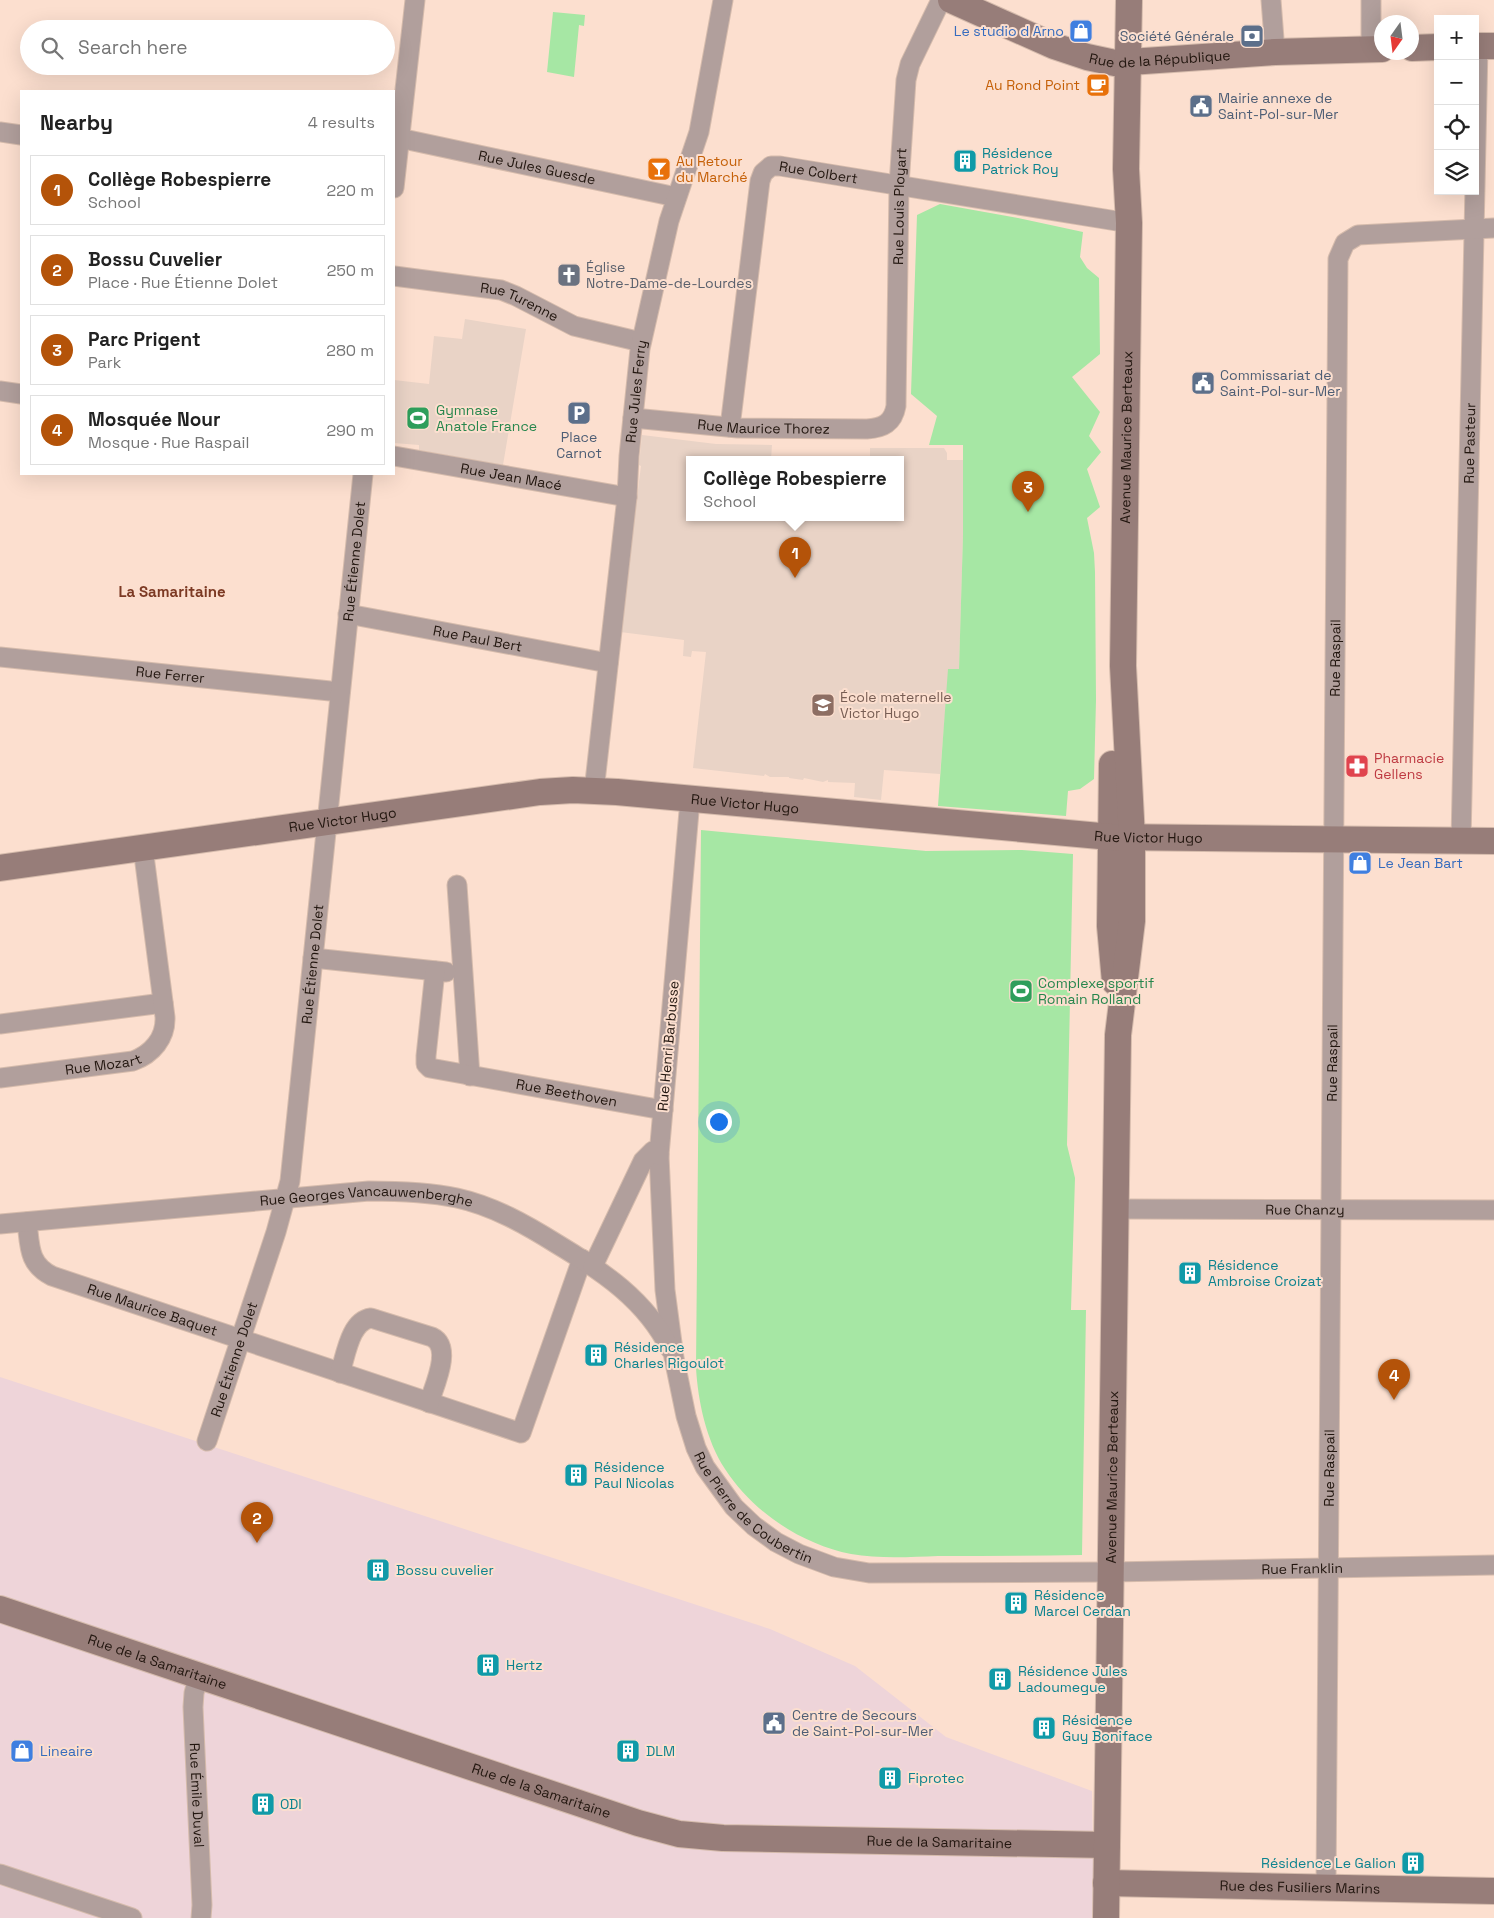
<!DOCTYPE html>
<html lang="en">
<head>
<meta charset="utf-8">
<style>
	body { margin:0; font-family:"Space Grotesk",sans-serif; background:#f6f6f6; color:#222 }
	.controls { position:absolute; right:15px; top:15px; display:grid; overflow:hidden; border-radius:0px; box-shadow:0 5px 20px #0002 }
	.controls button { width:45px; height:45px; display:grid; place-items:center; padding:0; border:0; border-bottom:1px solid #e0e0e0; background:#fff; color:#222; font:25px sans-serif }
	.compass { position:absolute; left:1374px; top:15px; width:45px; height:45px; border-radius:50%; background:#fff; box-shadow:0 5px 20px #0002; rotate:194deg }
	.you { position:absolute; left:718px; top:1121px; width:18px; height:18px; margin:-12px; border:4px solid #fff; border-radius:50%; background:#1a73e8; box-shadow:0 0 0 8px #1a73e833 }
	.badge { display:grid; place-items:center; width:32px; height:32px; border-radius:50%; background:#b45309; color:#fff; font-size:16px; font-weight:700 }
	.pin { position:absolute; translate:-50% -41px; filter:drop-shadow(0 1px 2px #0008) }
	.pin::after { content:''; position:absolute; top:26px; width:18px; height:15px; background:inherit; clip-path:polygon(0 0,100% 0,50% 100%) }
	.popup { position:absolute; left:686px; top:456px; width:218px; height:65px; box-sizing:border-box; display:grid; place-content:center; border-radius:0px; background:#fff; filter:drop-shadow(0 1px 4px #0005); font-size:16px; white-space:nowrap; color:#767676 }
	.popup b { font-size:19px; color:#222 }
	.popup::after { content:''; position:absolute; left:50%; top:100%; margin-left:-10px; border:10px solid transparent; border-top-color:#fff }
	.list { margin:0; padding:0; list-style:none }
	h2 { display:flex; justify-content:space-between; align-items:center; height:65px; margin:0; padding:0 20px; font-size:21px }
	h2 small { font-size:16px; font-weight:400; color:#767676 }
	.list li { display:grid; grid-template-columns:32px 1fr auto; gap:15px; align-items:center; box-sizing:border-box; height:70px; margin:0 10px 10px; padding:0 10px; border:1px solid #e0e0e0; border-radius:0px }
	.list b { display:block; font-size:19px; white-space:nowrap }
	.list p { margin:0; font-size:16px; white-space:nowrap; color:#767676 }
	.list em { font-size:16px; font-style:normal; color:#767676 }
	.icon { flex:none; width:28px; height:28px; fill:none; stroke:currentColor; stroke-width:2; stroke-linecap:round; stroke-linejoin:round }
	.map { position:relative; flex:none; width:1494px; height:1918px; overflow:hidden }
	.search { position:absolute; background:#fff; box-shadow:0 5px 20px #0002; left:20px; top:20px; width:375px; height:55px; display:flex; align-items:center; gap:12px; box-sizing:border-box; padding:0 18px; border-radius:28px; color:#767676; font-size:19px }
	.panel { position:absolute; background:#fff; box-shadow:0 5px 20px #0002; left:20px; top:90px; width:375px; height:385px; border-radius:0px }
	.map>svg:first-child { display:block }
	.industrial { fill:#eed4d9 }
	.education { fill:#e9d3c6 }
	.green { fill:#a6e7a4 }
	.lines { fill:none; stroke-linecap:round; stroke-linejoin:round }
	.street-casing { stroke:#d5bbac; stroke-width:21 }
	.secondary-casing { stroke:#d5bbac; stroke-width:28 }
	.street { stroke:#b19f9c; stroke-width:19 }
	.secondary { stroke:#977d79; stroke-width:26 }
	.labels { text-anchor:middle; stroke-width:4; stroke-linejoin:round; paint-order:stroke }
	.shop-label { font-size:14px; fill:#366cbe; stroke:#fcdfcf; text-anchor:start }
	.service-label { font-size:14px; fill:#4e5e75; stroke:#fcdfcf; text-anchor:start }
	.street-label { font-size:14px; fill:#22160f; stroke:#fcdfcf }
	.food-label { font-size:14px; fill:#c56008; stroke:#fcdfcf; text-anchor:end }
	.culture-label { font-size:14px; fill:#0d838f; stroke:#fcdfcf; text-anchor:start }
	.worship-label { font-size:14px; fill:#5b616d; stroke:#fcdfcf; text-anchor:start }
	.leisure-label { font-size:14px; fill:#27864d; stroke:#fcdfcf; text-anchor:start }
	.education-label { font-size:14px; fill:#785e54; stroke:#fcdfcf; text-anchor:start }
	.health-label { font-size:14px; fill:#be3a42; stroke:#fcdfcf; text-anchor:start }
	.neighbourhood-label { font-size:15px; font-weight:bold; fill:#7c3923; stroke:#fcdfcf }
</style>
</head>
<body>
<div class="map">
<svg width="1494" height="1918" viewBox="0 0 1494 1918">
	<rect width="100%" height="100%" fill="#fcdfcf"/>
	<polygon class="industrial" points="0,1377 770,1629 855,1666 946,1737 1092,1791 1094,1918 0,1918"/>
	<g class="education">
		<polygon points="465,319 526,329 503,465 419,450 419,445 394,443 394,380 429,384 434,336 462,339"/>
		<polygon points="642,435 716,444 772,445 771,459 788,459 690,459 690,517 900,517 900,459 870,459 870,448 944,448 947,453 947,460 963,460 963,535 959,669 949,669 940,774 884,770 881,800 854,797 855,783 828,782 828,780 823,782 804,778 803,780 789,778 789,777 770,777 765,774 764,776 693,768 706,652 692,651 691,657 683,656 684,640 620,632 641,466 639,465"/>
	</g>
	<g class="green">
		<polygon points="553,12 585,15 584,26 579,25 574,77 547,72"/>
		<polygon points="940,204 1018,218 1083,232 1080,257 1087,268 1099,278 1100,354 1072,377 1100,412 1089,436 1101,452 1087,469 1100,507 1087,518 1094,553 1095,572 1096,700 1094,779 1080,789 1068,791 1066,816 938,806 948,669 959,669 963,535 963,445 929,445 937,416 911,394 917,215"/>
		<path d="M701,830L926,851L1022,850L1073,854L1067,1145L1075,1178L1071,1310H1086L1082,1555C1034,1556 986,1556 938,1556C910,1557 879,1559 851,1554C801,1544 753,1512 725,1469C706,1440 698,1401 696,1368Z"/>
	</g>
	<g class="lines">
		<g class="street-casing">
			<g id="street">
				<polyline points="1271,0 1275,52"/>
				<polyline points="1371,0 1371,49"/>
				<polyline points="0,132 21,135"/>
				<path id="s1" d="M399,138L676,197"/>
				<polyline points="394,188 415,0"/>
				<path id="s2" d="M394,276L501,290L516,296L574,326L641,342"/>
				<polyline points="0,391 21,394"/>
				<path id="s3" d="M633,418L738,428L867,429C883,428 893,423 896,406L899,185L906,80L910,64L941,0"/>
				<path id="s4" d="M730,427L760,181L763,173L771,166H780L1129,223"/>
				<path id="s5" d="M394,456L627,497"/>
				<path id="s6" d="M348,614L608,663"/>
				<path id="s7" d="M0,657L340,692"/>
				<path id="s8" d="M594,791L627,497L629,456L640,349L669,221L699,132L723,0"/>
				<path id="s9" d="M690,800L659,1155L665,1290L674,1358L686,1416L696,1448L705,1467L734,1507L754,1526L776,1542L799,1554L834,1567L869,1573L1111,1572L1494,1565"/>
				<path id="s10" d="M1461,841L1478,46"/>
				<polyline points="457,885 470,1076"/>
				<polyline points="313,958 446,972"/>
				<path id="s11" d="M435,971L426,1056V1064L430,1068L663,1110"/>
				<polyline points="0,1024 163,1003"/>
				<path id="s12" d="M0,1078L133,1061C152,1054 166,1038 165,1017L143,848"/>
				<path id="s13" d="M1116,1209L1494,1210"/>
				<path id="s14" d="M27,1222C30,1246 28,1264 52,1276L521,1433L582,1259"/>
				<path id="s15" d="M0,1224L369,1191C398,1191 428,1192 457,1198C493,1206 525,1224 557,1244C602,1271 646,1300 670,1349"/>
				<polyline points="593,1266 643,1161 653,1151 659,1155"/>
				<path d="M340,1373C346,1355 350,1321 371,1318L432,1337C453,1347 434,1386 429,1403"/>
				<path id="s16" d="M207,1441L276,1232L290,1181L363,474"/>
				<path id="s17" d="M199,1675L194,1693L193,1707L202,1905L201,1918"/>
				<polyline points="0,1874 132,1918"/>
				<path id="s18" d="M1326,1888L1338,259L1345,243L1358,235L1494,228"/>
			</g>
		</g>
		<g class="secondary-casing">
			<g id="secondary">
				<path id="s19" d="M951,0L1054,46L1087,57L1115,63L1275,52L1382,49"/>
				<polyline points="1475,46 1494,46"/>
				<polyline points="1412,48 1438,47"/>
				<polyline points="1112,764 1110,926 1115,982"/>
				<path id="s20" d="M0,868L540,792L573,790L617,792L1111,837L1494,841"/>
				<path id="s21" d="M0,1609L638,1823L679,1834L723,1838L1107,1845"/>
				<path id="s22" d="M1106,1883L1494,1891"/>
				<path id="s23" d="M1106,1918L1118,1035L1132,921V838L1123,666L1129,223L1126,169L1129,0"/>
			</g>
		</g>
		<use href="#street" class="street"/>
		<use href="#secondary" class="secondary"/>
	</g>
	<defs>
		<g id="shop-square" transform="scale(1.25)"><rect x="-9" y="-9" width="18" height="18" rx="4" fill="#3f7fe0" stroke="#fcdfcf"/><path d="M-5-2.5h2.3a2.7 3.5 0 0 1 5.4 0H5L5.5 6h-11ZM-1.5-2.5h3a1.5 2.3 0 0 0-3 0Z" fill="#fff"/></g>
		<g id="bank-square" transform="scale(1.25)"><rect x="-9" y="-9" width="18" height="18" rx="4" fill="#5c6f8a" stroke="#fcdfcf"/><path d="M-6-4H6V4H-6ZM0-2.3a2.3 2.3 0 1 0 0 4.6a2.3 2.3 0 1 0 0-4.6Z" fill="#fff"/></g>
		<g id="cafe-square" transform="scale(1.25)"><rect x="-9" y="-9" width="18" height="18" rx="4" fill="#e8710a" stroke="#fcdfcf"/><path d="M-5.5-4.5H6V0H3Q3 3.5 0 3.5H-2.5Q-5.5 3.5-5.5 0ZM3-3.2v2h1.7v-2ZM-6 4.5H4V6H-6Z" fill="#fff"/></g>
		<g id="civic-square" transform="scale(1.25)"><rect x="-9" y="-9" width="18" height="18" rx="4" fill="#5c6f8a" stroke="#fcdfcf"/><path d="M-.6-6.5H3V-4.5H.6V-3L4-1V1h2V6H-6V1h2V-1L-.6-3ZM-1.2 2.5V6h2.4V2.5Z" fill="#fff"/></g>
		<g id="building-square" transform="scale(1.25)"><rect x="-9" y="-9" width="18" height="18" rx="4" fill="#0f9aa8" stroke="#fcdfcf"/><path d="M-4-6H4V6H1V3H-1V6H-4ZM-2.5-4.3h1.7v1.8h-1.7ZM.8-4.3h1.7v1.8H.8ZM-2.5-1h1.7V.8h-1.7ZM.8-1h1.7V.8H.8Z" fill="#fff"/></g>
		<g id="bar-square" transform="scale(1.25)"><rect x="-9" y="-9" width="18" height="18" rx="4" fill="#e8710a" stroke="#fcdfcf"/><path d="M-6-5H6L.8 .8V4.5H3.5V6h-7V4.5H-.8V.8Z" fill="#fff"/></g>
		<g id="church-square" transform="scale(1.25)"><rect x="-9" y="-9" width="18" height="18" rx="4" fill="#6b7280" stroke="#fcdfcf"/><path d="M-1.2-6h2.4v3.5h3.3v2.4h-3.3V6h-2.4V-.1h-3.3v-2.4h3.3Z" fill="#fff"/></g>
		<g id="parking-square" transform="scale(1.25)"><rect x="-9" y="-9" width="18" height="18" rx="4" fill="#5c6f8a" stroke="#fcdfcf"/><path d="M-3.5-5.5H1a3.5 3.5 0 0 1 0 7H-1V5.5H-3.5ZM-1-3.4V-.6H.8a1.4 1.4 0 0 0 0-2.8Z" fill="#fff"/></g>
		<g id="stadium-square" transform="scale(1.25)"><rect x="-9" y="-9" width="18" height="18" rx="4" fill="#2e9e5b" stroke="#fcdfcf"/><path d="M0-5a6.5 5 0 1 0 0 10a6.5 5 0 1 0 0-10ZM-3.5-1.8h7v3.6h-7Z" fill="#fff"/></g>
		<g id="school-square" transform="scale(1.25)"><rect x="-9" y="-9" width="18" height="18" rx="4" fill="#8d6e63" stroke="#fcdfcf"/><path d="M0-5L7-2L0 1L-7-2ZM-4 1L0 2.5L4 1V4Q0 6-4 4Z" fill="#fff"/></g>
		<g id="pharmacy-square" transform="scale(1.25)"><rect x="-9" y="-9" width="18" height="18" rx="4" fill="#e0444e" stroke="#fcdfcf"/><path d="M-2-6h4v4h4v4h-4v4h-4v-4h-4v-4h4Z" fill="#fff"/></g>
	</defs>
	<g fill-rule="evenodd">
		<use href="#shop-square" x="1081" y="31"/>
		<use href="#bank-square" x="1252" y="36"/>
		<use href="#cafe-square" x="1098" y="85"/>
		<use href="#civic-square" x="1201" y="106"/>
		<use href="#building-square" x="965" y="161"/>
		<use href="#bar-square" x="659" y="169"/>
		<use href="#church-square" x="569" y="275"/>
		<use href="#civic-square" x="1203" y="383"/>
		<use href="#parking-square" x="579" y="413"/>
		<use href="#stadium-square" x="418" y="418"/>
		<use href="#school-square" x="823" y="705"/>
		<use href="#pharmacy-square" x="1357" y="766"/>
		<use href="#shop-square" x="1360" y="863"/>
		<use href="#stadium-square" x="1021" y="991"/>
		<use href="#building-square" x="1190" y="1273"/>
		<use href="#building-square" x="596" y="1355"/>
		<use href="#building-square" x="576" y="1475"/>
		<use href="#building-square" x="378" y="1570"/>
		<use href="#building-square" x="1016" y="1603"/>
		<use href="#building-square" x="488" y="1665"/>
		<use href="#building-square" x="1000" y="1679"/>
		<use href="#civic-square" x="774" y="1723"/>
		<use href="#building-square" x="1044" y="1728"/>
		<use href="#shop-square" x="22" y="1751"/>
		<use href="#building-square" x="628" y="1751"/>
		<use href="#building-square" x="890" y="1778"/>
		<use href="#building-square" x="263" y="1804"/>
		<use href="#building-square" x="1413" y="1863"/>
	</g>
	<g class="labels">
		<g class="shop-label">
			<text x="1064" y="36" text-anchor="end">Le studio d Arno</text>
			<text x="1378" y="868">Le Jean Bart</text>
			<text x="40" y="1756">Lineaire</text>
		</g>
		<g class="service-label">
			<text x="1234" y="41" text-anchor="end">Société Générale</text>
			<text x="1218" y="103">Mairie annexe de<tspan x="1218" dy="16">Saint-Pol-sur-Mer</tspan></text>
			<text x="1220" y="380">Commissariat de<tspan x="1220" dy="16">Saint-Pol-sur-Mer</tspan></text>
			<text x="579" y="442" text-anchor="middle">Place<tspan x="579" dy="16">Carnot</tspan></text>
			<text x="792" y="1720">Centre de Secours<tspan x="792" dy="16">de Saint-Pol-sur-Mer</tspan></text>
		</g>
		<g class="street-label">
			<text dy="5" stroke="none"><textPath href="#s19" startOffset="221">Rue de la République</textPath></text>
			<text dy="5" stroke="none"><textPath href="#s1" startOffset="141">Rue Jules Guesde</textPath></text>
			<text dy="5" stroke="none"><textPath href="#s4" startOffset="315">Rue Colbert</textPath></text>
			<text dy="5" stroke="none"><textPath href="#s3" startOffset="475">Rue Louis Ployart</textPath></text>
			<text dy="5" stroke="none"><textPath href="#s2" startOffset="129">Rue Turenne</textPath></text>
			<text dy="5" stroke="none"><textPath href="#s8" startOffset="402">Rue Jules Ferry</textPath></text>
			<text dy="5" stroke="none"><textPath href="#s3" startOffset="131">Rue Maurice Thorez</textPath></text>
			<text dy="5" stroke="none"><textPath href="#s23" startOffset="1482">Avenue Maurice Berteaux</textPath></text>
			<text dy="5" stroke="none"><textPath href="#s10" startOffset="398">Rue Pasteur</textPath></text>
			<text dy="5" stroke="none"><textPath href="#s5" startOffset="119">Rue Jean Macé</textPath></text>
			<text dy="5" stroke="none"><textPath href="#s16" startOffset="896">Rue Étienne Dolet</textPath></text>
			<text dy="5" stroke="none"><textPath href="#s6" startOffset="132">Rue Paul Bert</textPath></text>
			<text dy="5" stroke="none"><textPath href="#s18" startOffset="1230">Rue Raspail</textPath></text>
			<text dy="5" stroke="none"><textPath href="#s7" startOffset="171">Rue Ferrer</textPath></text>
			<text dy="5" stroke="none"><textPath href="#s20" startOffset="751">Rue Victor Hugo</textPath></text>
			<text dy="5" stroke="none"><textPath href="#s20" startOffset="346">Rue Victor Hugo</textPath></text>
			<text dy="5" stroke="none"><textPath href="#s20" startOffset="1156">Rue Victor Hugo</textPath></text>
			<text dy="5" stroke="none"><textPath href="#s16" startOffset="491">Rue Étienne Dolet</textPath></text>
			<text transform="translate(668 1046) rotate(-85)" y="5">Rue Henri Barbusse</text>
			<text dy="5" stroke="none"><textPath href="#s12" startOffset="104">Rue Mozart</textPath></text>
			<text dy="5" stroke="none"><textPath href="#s18" startOffset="825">Rue Raspail</textPath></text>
			<text dy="5" stroke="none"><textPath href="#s11" startOffset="238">Rue Beethoven</textPath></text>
			<text dy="5" stroke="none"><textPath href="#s15" startOffset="368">Rue Georges Vancauwenberghe</textPath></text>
			<text dy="5" stroke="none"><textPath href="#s13" startOffset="189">Rue Chanzy</textPath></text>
			<text dy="5" stroke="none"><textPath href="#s14" startOffset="169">Rue Maurice Baquet</textPath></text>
			<text dy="5" stroke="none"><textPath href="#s16" startOffset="86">Rue Étienne Dolet</textPath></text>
			<text dy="5" stroke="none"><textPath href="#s18" startOffset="420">Rue Raspail</textPath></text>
			<text dy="5" stroke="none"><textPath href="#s23" startOffset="441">Avenue Maurice Berteaux</textPath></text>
			<text dy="5" stroke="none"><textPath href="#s9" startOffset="738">Rue Pierre de Coubertin</textPath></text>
			<text dy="5" stroke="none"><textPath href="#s9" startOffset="1310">Rue Franklin</textPath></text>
			<text dy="5" stroke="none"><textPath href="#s21" startOffset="166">Rue de la Samaritaine</textPath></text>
			<text dy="5" stroke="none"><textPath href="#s21" startOffset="571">Rue de la Samaritaine</textPath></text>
			<text dy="5" stroke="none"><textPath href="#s17" startOffset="121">Rue Émile Duval</textPath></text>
			<text dy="5" stroke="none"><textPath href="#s21" startOffset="976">Rue de la Samaritaine</textPath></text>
			<text dy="5" stroke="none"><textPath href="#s22" startOffset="194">Rue des Fusiliers Marins</textPath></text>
		</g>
		<g class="food-label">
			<text x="1080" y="90">Au Rond Point</text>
			<text x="676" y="166" text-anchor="start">Au Retour<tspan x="676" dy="16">du Marché</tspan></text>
		</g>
		<g class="culture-label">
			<text x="982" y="158">Résidence<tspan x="982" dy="16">Patrick Roy</tspan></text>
			<text x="1208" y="1270">Résidence<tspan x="1208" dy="16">Ambroise Croizat</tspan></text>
			<text x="614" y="1352">Résidence<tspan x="614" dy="16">Charles Rigoulot</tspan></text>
			<text x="594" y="1472">Résidence<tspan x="594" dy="16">Paul Nicolas</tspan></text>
			<text x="396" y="1575">Bossu cuvelier</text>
			<text x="1034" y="1600">Résidence<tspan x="1034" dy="16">Marcel Cerdan</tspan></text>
			<text x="506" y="1670">Hertz</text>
			<text x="1018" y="1676">Résidence Jules<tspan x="1018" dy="16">Ladoumegue</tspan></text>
			<text x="1062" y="1725">Résidence<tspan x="1062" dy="16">Guy Boniface</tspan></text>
			<text x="646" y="1756">DLM</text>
			<text x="908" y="1783">Fiprotec</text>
			<text x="280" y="1809">ODI</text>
			<text x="1396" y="1868" text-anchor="end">Résidence Le Galion</text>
		</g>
		<g class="worship-label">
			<text x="586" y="272">Église<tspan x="586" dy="16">Notre-Dame-de-Lourdes</tspan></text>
		</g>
		<g class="leisure-label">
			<text x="436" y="415">Gymnase<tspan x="436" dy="16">Anatole France</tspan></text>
			<text x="1038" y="988">Complexe sportif<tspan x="1038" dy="16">Romain Rolland</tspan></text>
		</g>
		<g class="education-label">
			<text x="840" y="702">École maternelle<tspan x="840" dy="16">Victor Hugo</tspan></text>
		</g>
		<g class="health-label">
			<text x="1374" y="763">Pharmacie<tspan x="1374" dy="16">Gellens</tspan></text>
		</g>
		<g class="neighbourhood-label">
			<text x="172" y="597">La Samaritaine</text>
		</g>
	</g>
</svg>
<div class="controls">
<button>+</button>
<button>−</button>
<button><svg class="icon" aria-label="locate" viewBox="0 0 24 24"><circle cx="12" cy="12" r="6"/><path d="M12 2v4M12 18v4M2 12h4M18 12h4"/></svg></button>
<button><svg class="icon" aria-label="layers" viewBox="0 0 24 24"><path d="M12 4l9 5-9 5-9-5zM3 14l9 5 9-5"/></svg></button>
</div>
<svg class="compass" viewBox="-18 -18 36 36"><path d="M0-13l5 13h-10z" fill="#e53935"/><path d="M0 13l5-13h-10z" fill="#767676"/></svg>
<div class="you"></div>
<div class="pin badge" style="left:795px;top:578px">1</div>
<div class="popup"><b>Collège Robespierre</b>School</div>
<div class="pin badge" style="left:257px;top:1543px">2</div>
<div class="pin badge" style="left:1028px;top:512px">3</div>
<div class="pin badge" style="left:1394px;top:1400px">4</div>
<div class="search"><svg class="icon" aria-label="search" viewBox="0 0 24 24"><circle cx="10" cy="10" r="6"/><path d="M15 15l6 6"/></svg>Search here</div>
<section class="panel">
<h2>Nearby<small>4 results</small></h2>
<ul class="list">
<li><span class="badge">1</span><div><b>Collège Robespierre</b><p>School</p></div><em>220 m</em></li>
<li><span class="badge">2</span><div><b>Bossu Cuvelier</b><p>Place · Rue Étienne Dolet</p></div><em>250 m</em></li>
<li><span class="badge">3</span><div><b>Parc Prigent</b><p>Park</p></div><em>280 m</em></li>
<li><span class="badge">4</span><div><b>Mosquée Nour</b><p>Mosque · Rue Raspail</p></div><em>290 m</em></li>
</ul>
</section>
</div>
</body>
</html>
